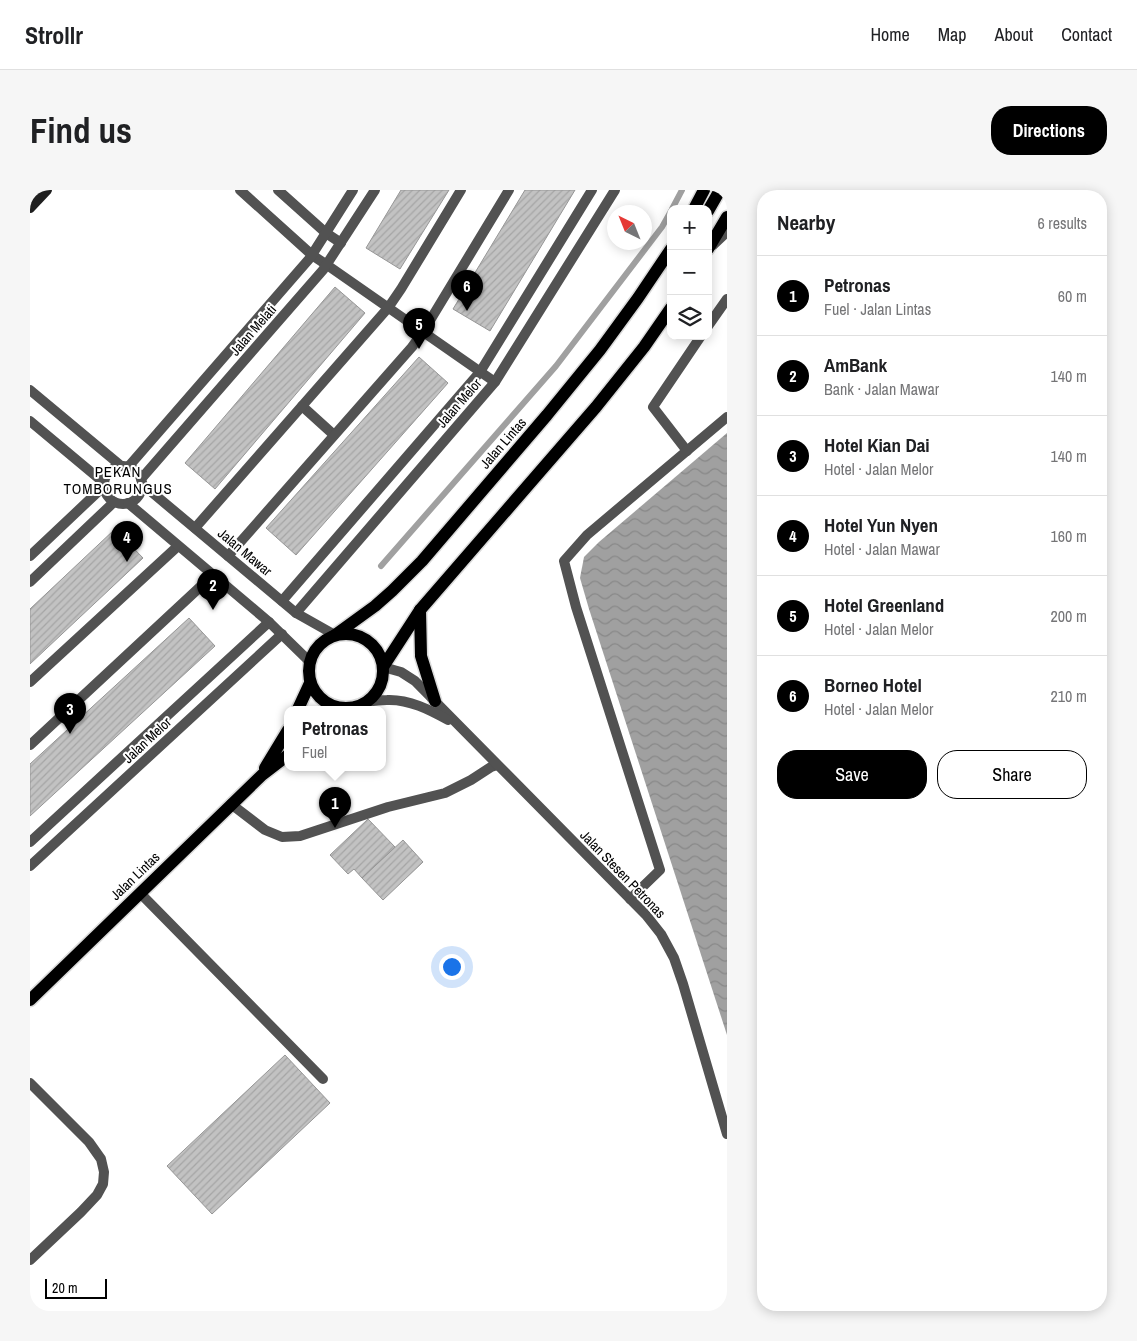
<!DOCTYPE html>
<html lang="en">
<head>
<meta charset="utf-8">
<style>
	body { margin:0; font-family:"Archivo Narrow",sans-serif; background:#f6f6f6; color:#202124 }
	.controls { position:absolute; right:15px; top:15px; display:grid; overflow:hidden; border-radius:10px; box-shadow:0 2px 12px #0003 }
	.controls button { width:45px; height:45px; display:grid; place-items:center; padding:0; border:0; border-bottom:1px solid #e0e0e0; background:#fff; color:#202124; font:25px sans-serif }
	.compass { position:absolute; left:577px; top:15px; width:45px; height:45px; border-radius:50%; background:#fff; box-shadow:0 2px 12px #0003; rotate:317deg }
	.scale { position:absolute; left:15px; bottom:12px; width:62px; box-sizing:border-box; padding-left:5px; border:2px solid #000; border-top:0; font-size:14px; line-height:18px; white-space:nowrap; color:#000; -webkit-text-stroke:4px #fff; paint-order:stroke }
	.you { position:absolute; left:421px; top:776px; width:18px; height:18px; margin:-12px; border:4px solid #fff; border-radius:50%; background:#1a73e8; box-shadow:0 0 0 8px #1a73e833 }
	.badge { display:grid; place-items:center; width:32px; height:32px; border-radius:50%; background:#000; color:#fff; font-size:16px; font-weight:700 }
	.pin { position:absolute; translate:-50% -41px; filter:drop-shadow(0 1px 2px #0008) }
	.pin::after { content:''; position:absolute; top:26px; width:18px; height:15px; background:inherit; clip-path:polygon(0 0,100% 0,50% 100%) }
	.popup { position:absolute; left:254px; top:516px; width:102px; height:65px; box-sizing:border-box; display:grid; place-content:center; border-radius:10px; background:#fff; filter:drop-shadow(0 1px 4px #0005); font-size:16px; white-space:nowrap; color:#757577 }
	.popup b { font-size:19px; color:#202124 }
	.popup::after { content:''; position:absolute; left:50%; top:100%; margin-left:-10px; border:10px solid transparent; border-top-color:#fff }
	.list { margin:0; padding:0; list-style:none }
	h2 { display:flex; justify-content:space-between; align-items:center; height:65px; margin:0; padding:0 20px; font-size:21px }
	h2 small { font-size:16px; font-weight:400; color:#757577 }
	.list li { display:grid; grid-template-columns:32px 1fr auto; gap:15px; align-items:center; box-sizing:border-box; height:80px; padding:0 20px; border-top:1px solid #e0e0e0 }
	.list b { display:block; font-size:19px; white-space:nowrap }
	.list p { margin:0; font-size:16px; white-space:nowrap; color:#757577 }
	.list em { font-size:16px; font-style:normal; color:#757577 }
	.actions { display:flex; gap:10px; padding:15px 20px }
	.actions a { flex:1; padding:11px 0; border:1px solid #000; border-radius:20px; text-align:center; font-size:18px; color:#000 }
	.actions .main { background:#000; color:#fff }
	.icon { flex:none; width:28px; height:28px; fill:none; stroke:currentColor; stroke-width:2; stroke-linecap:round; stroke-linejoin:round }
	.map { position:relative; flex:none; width:697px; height:1121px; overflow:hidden; border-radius:20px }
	header { display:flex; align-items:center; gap:30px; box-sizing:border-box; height:70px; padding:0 25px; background:#fff; border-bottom:1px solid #e0e0e0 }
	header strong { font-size:24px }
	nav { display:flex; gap:28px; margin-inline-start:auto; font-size:18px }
	.intro { display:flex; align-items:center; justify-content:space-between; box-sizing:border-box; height:120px; padding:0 30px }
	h1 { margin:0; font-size:35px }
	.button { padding:12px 22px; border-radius:20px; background:#000; color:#fff; font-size:18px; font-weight:700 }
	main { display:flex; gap:30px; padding:0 30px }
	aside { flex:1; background:#fff; border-radius:20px; box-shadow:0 2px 12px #0003 }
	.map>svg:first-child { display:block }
	.water { fill:url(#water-waves) }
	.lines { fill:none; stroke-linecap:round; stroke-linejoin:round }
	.stream { stroke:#a0a0a0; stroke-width:6 }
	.building { fill:url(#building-hatch); stroke:#969696 }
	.primary-casing { stroke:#dbdbdb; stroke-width:15 }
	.service { stroke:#525252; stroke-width:10 }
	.pedestrian { stroke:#525252; stroke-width:10 }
	.minor { stroke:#525252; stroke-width:10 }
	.tertiary { stroke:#525252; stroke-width:10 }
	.secondary { stroke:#1f1f1f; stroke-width:10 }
	.primary { stroke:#000; stroke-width:12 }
	.labels { text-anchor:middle; stroke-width:4; stroke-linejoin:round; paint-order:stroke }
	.street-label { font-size:14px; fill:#000; stroke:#fff }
	.neighbourhood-label { font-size:15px; letter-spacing:1px; fill:#000; stroke:#fff }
</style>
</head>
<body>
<header>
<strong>Strollr</strong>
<nav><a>Home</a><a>Map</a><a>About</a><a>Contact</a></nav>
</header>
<div class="intro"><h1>Find us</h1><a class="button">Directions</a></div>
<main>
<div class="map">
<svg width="697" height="1121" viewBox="0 0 697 1121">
	<defs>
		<pattern id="water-waves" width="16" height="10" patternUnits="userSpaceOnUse" patternTransform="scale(1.25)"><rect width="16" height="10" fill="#a0a0a0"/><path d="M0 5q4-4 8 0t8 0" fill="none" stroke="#888"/></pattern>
		<pattern id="building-hatch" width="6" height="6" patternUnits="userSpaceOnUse" patternTransform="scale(1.25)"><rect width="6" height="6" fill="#c2c2c2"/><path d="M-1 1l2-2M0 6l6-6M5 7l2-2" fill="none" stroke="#a5a5a5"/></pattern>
	</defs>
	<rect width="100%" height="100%" fill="#fff"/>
	<polygon class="water" points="697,243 697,845 559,419 550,388 554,367 569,352"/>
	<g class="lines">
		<g class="stream">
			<polyline points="642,19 652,0"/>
			<polyline points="351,376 526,176 632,37 641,21"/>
		</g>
	</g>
	<g class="building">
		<polygon points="371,0 419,0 370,79 336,58"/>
		<polygon points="495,0 545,0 460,141 423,119"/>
		<polygon points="305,97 335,123 185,299 155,273"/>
		<polygon points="389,167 418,193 266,365 236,338"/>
		<polygon points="85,339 113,368 0,474 0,419"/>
		<polygon points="159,428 185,456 0,626 0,574"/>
		<polygon points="338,629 365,657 332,688 324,679 318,684 300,665"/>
		<polygon points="373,650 393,672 353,710 332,688"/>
		<polygon points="255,865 300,913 182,1024 137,976"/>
	</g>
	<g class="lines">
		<g class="primary-casing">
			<g id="primary">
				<polyline points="664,19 674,0"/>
				<polyline points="678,21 690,0"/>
				<polyline points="678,59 697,27"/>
				<polyline points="390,420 391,466 405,511"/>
				<circle cx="316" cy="481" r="37"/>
				<polyline points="305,445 345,416 362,401 392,371 517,225 570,160 608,108 641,59"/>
				<polyline points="353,477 390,420 566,217 614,157 641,118"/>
				<polyline points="268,519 280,493"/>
				<polyline points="235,578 258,540"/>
				<polyline points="0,810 232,585 258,565"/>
			</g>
		</g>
		<g class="service">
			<polyline points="210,0 282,65 297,75"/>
			<polyline points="248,0 296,43 311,53"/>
			<polyline points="201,614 235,640 252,647 270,646 358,617 415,603 441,590 461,577 467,575"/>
			<polyline points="110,703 293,889"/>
			<polyline points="0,893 59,952 71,969 74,982 73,994 67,1005 51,1022 0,1070"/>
		</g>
		<g class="pedestrian">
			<polyline points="297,75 465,192"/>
			<polyline points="678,136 697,109"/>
			<polyline points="272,216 304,245"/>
			<polyline points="657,261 623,217 671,146"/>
			<polyline points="165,338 358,118 371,99 431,0"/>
			<polyline points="198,366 382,157 393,142 479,0"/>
			<polyline points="0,492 148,356"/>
			<polyline points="0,555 183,385"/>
			<polyline points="600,709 630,680 546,417 534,371 557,345 697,227"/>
		</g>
		<g class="minor">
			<polyline points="683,55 697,42"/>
			<polyline points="99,276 280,68 323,0"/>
			<polyline points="111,289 293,80 345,0"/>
			<polyline points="0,366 73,297"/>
			<polyline points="0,392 84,312"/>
			<polyline points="252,411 450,182 562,0"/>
			<polyline points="266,423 465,192 585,0"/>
			<polyline points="353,477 371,482 385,491 616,725 631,744 644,768 653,794 697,944"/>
			<path d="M337,512C343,511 350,510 357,510C379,509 400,520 418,530"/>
			<polyline points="0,652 239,432"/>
			<polyline points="0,676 252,444"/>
		</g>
		<g class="tertiary">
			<polyline points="0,200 90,275"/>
			<polyline points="0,231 73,292"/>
			<circle cx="93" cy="295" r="19"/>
			<polyline points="112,294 266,423 305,445"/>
			<polyline points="98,313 239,432 279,471"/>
		</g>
		<polyline class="secondary" points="0,18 17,0"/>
		<use href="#primary" class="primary"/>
	</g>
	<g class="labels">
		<g class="street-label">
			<text transform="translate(223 140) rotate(-49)" y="5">Jalan Melati</text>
			<text transform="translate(429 213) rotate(-49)" y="5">Jalan Melor</text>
			<text transform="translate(473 253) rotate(-49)" y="5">Jalan Lintas</text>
			<text transform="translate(215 362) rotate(40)" y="5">Jalan Mawar</text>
			<text transform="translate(117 550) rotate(-43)" y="5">Jalan Melor</text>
			<text transform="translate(593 684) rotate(46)" y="5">Jalan Stesen Petronas</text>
			<text transform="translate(105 686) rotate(-44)" y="5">Jalan Lintas</text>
		</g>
		<g class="neighbourhood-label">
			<text x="88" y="287">PEKAN<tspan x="88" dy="17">TOMBORUNGUS</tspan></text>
		</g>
	</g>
</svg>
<div class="controls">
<button>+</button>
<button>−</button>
<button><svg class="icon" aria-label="layers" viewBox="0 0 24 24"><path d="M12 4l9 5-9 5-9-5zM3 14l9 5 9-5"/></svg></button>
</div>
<svg class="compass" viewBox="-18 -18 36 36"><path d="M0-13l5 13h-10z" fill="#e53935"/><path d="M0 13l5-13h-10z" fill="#757577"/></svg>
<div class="scale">20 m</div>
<div class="you"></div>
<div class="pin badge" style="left:305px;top:638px">1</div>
<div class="popup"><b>Petronas</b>Fuel</div>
<div class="pin badge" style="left:183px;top:420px">2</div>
<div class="pin badge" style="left:40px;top:544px">3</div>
<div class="pin badge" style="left:97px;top:372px">4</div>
<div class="pin badge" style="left:389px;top:159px">5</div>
<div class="pin badge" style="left:437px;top:121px">6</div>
</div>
<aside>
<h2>Nearby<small>6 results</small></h2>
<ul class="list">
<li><span class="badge">1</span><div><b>Petronas</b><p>Fuel · Jalan Lintas</p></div><em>60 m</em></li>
<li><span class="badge">2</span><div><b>AmBank</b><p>Bank · Jalan Mawar</p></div><em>140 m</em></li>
<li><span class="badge">3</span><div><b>Hotel Kian Dai</b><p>Hotel · Jalan Melor</p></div><em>140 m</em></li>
<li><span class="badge">4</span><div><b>Hotel Yun Nyen</b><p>Hotel · Jalan Mawar</p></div><em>160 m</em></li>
<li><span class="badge">5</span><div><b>Hotel Greenland</b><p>Hotel · Jalan Melor</p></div><em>200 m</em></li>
<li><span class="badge">6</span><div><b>Borneo Hotel</b><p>Hotel · Jalan Melor</p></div><em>210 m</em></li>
</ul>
<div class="actions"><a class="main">Save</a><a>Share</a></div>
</aside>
</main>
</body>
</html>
